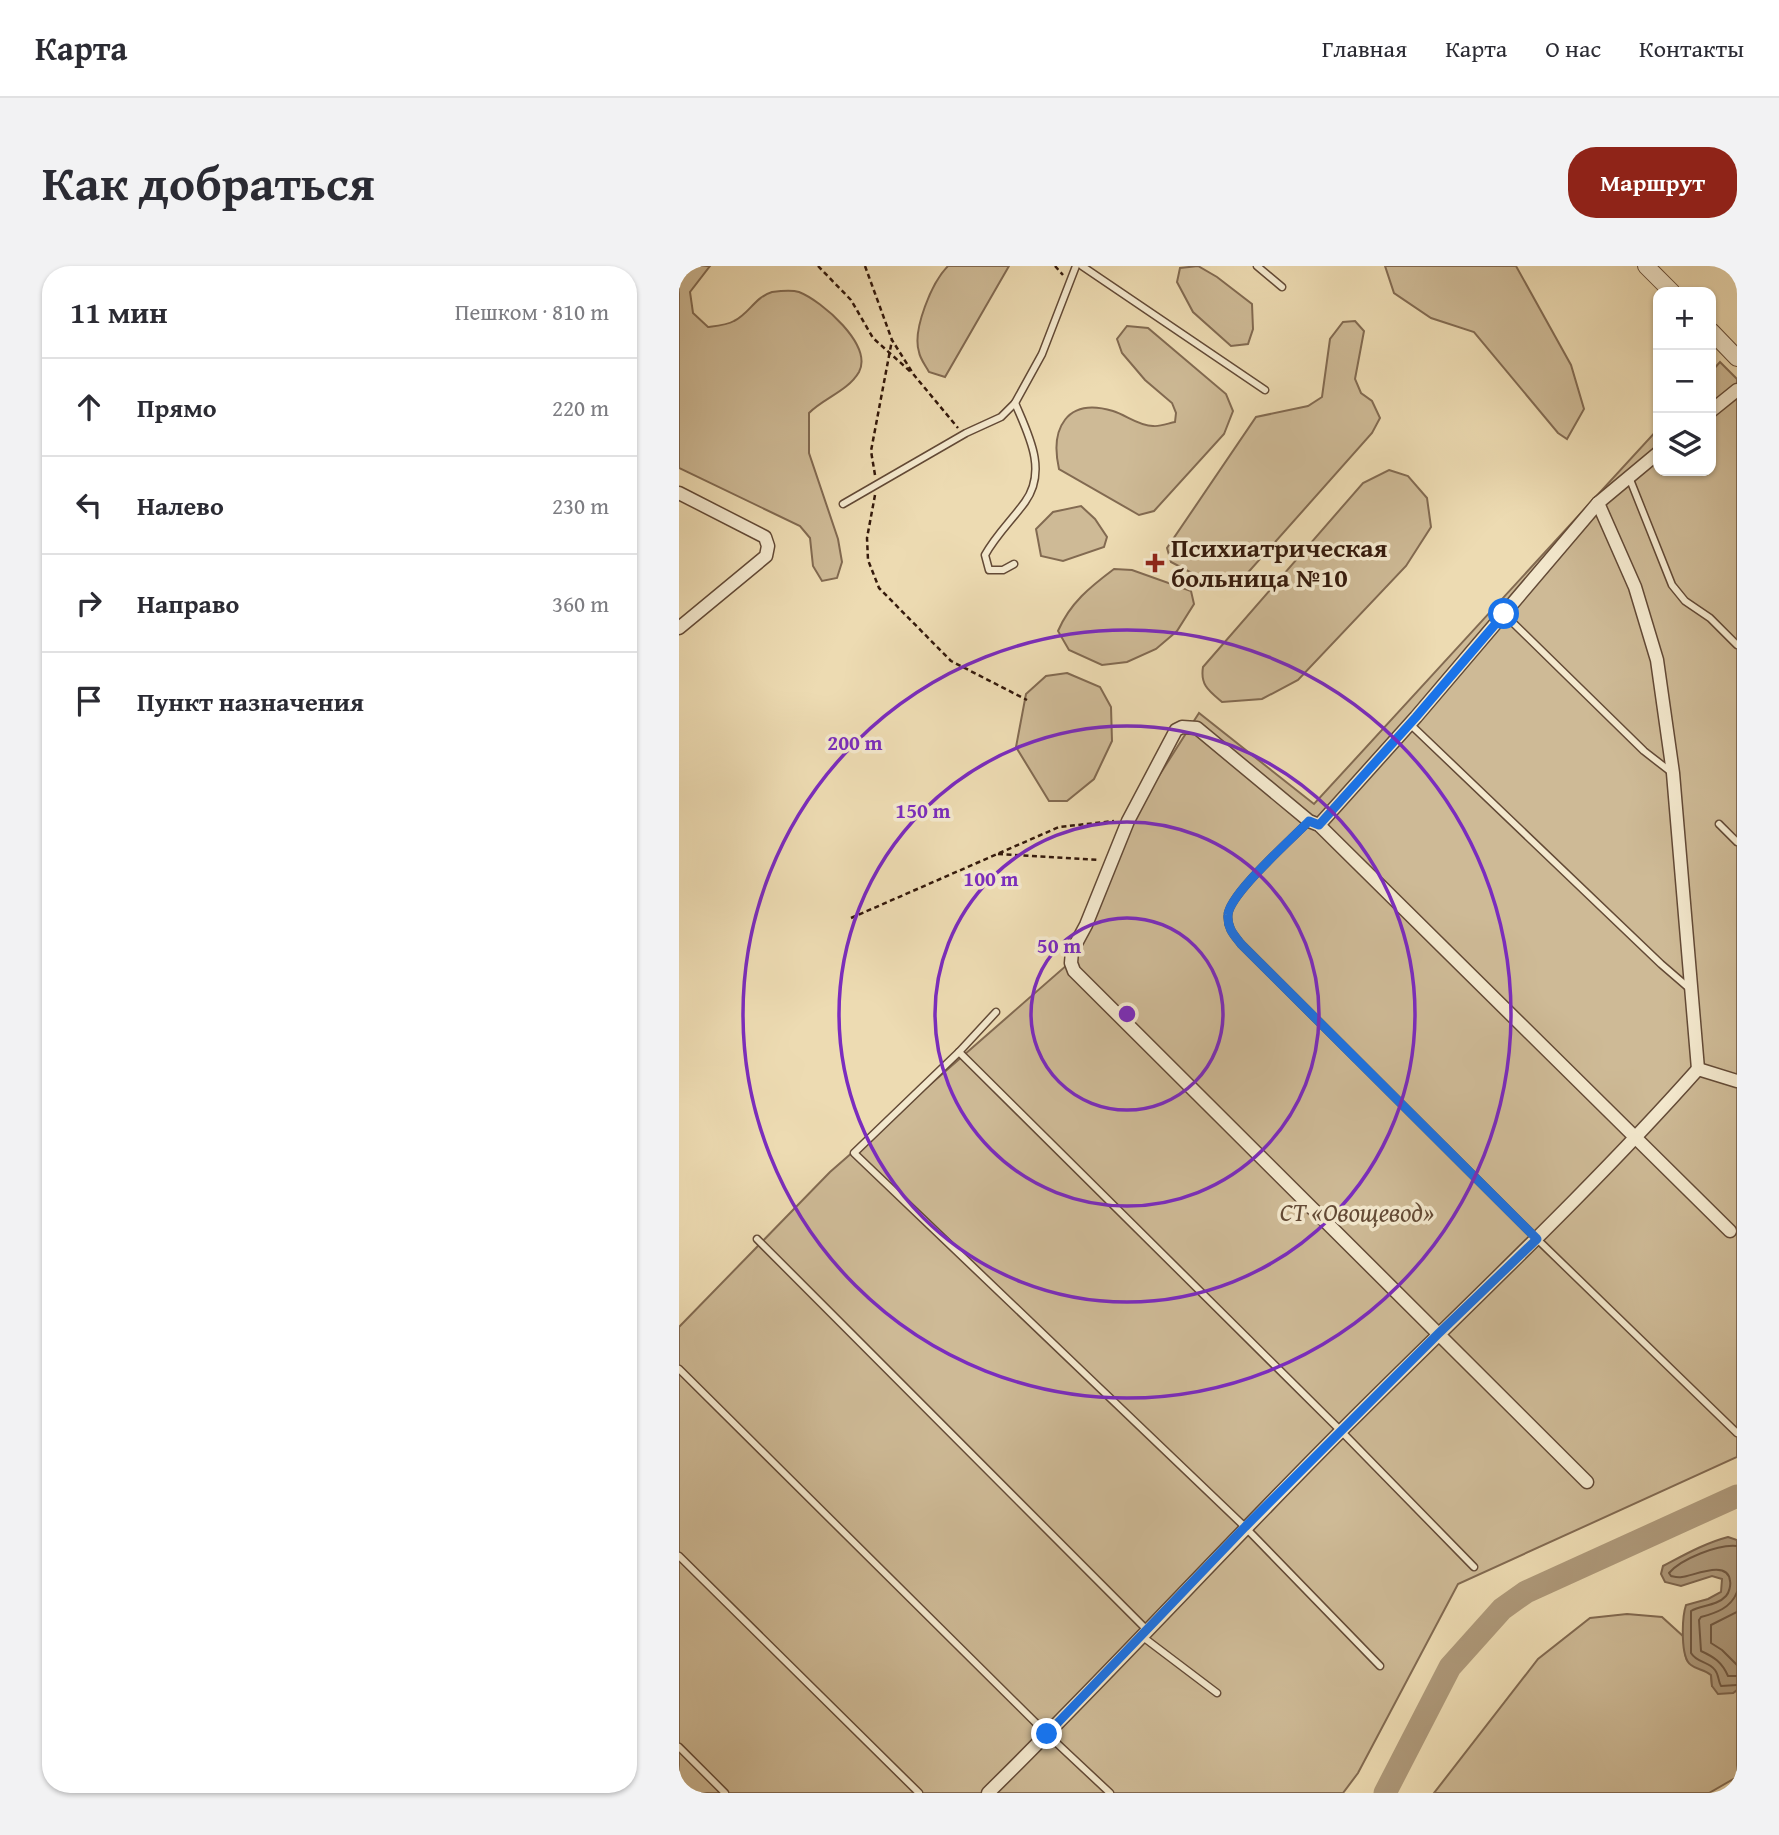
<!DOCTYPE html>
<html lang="ru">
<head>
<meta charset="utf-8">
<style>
	body { margin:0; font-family:"Gentium Book Plus",serif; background:#f2f2f3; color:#2b2b33 }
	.controls { position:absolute; right:21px; top:21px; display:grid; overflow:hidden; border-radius:14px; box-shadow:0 2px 5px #0004 }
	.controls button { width:63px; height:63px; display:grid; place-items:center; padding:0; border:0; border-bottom:2px solid #e1e1e2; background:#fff; color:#2b2b33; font:35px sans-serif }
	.stop { position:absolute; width:21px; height:21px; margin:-16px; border:5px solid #1a73e8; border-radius:50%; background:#fff }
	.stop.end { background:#1a73e8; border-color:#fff; box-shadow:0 2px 7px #0008 }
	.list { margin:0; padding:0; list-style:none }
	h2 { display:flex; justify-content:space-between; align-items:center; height:91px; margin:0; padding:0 28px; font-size:30px }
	h2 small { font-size:23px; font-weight:400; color:#7c7c81 }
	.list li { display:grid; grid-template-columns:46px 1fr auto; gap:21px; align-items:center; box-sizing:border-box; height:98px; padding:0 28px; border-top:2px solid #e1e1e2 }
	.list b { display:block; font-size:26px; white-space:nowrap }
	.list em { font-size:23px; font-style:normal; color:#7c7c81 }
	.icon { flex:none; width:38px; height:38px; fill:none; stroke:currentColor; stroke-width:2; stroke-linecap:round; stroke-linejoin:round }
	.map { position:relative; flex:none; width:1058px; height:1527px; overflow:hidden; border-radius:28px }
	header { display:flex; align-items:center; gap:42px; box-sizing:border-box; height:98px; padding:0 35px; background:#fff; border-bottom:2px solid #e1e1e2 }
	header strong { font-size:33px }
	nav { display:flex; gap:38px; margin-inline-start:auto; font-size:24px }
	.intro { display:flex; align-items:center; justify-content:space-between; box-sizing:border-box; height:168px; padding:0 42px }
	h1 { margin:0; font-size:49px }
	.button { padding:18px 32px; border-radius:28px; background:#8f2418; color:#fff; font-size:24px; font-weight:700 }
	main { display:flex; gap:42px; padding:0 42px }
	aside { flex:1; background:#fff; border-radius:28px; box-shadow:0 2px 5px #0004 }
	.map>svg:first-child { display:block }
	.green { fill:#ceba96; stroke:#826a51; stroke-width:2 }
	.water { fill:#ae997a; stroke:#7e664e; stroke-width:2 }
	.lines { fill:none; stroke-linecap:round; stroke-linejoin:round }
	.shore { stroke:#725a43; stroke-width:2 }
	.river { stroke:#ae997a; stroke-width:23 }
	.service-casing { stroke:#634a36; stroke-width:9 }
	.minor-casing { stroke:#634a36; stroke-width:15 }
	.tertiary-casing { stroke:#634a36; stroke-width:18 }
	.path { stroke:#351a0c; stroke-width:2.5; stroke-dasharray:5 3.5; stroke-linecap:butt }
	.service { stroke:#f3e8cd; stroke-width:6 }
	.minor { stroke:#f3e8cd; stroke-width:12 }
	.tertiary { stroke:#f3e8cd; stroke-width:16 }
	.route { stroke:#1a73e8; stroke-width:9 }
	.ring { fill:none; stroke:#7b2cbf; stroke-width:3.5 }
	.poi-dot { fill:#8f2418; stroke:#f3e8cd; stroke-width:2.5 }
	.labels { text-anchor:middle; stroke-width:7; stroke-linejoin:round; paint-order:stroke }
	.poi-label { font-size:26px; font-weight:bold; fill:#351a0c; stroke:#f3e8cd; text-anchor:start }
	.park-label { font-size:26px; font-style:italic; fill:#634a35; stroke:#f3e8cd }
	.centre { fill:#7b2cbf; stroke:#f3e8cd; stroke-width:3.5 }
	.ring-label { font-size:21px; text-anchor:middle; font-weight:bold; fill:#7b2cbf; stroke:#f3e8cd; stroke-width:7; stroke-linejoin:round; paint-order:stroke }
</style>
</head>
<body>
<header>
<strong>Карта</strong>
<nav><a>Главная</a><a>Карта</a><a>О нас</a><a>Контакты</a></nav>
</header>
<div class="intro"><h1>Как добраться</h1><a class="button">Маршрут</a></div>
<main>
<aside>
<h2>11 мин<small>Пешком · 810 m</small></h2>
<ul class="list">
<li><svg class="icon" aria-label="ahead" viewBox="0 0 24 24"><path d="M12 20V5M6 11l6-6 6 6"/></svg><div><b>Прямо</b></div><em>220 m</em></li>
<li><svg class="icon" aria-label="left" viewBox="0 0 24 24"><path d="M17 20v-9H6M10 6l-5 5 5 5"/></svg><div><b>Налево</b></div><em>230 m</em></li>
<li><svg class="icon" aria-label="right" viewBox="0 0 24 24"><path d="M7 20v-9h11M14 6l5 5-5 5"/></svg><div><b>Направо</b></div><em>360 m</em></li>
<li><svg class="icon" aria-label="arrive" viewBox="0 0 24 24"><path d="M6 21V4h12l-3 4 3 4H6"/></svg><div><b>Пункт назначения</b></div></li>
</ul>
</aside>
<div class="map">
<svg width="1058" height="1527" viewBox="0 0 1058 1527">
	<rect width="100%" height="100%" fill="#eddbb2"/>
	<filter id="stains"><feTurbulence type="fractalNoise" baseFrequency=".00286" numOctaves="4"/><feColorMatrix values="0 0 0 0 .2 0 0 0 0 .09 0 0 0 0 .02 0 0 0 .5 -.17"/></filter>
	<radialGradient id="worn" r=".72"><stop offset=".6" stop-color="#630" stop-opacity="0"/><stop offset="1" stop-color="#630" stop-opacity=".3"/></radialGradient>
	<g class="green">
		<path d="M0,0H31L11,26L14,47L29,61C37,60 48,59 55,55C70,48 76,31 93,26C100,25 114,24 120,26C143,35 194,79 180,106C169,125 145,132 130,147V187L159,273L163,296L158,312L143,315L134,300L131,272L121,260L0,202Z"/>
		<path d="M269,0H330L266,111L250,106C247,100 241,93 240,86C233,64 253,16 269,0Z"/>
		<polygon points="519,0 538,11 573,38 574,63 569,78 552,80 514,46 498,16 501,2"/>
		<polygon points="706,0 837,0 892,99 905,143 888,173 879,167 795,66 752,52 715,27"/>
		<polygon points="676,55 685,65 676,113 682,127 693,135 701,152 693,167 557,320 543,323 492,296 488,282 577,151 629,140 643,131 651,73 664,56"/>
		<path d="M448,60L469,62L547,128L554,145L545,168L475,245L460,249L380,203C371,163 387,131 434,145C447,149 460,160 474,160C481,161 490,157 496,156L497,147L493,137L466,114L443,87L438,73Z"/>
		<polygon points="1041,96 1058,113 1058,1191 779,1318 679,1507 664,1527 0,1527 0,1061 151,906 396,692 460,541 520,447 635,538 979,163 979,205 1032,205 1032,106"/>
		<path d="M710,204L729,210L748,232L752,261L727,300L619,414L583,433L543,436C530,425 521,419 524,401L684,217Z"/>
		<polygon points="402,240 416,253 428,271 425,281 384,295 362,290 357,263 374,246"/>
		<path d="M435,303L453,304L512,325L515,338L498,365L477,383L448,396L423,399L390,384L379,365C391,337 411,321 435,303Z"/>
		<polygon points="388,407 421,421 432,441 433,475 415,513 388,535 370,535 337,481 347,428 367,410"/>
		<path d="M948,1348L983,1351L1005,1371C1006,1409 1011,1390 1032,1409L1033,1420L1054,1427L1058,1424V1511L1030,1527H755L859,1393L911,1352Z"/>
	</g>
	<path class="water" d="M1049,1271L1058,1274V1424L1054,1427L1039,1428L1033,1420L1032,1409C1025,1403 1018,1404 1012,1399C1001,1392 1003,1351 1007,1339L1029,1333L1042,1326L1043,1313L1033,1310L1002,1320L986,1316L982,1308L984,1300C1005,1289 1026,1277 1049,1271Z"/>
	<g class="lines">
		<g class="shore">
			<path d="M1058,1280C1039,1278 1002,1293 990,1307L992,1310C996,1311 999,1312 1003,1311C1014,1310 1049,1293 1051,1315C1052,1319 1050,1327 1047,1330C1038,1340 1022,1339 1012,1345V1387C1018,1397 1029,1395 1036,1404C1040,1409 1039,1415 1042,1420L1058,1419"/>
			<path d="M1058,1326C1052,1342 1037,1347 1022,1351L1020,1354L1022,1385C1035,1391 1043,1396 1049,1410H1058"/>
			<polyline points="1058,1346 1032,1359 1032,1377 1043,1384 1058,1399"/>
		</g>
		<polyline class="river" points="706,1527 771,1401 823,1343 847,1326 1058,1230"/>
		<g class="service-casing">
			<g id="service">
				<polyline points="403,0 586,124"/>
				<polyline points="578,0 603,21"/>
				<polyline points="950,211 993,319 1006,335 1031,352 1058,379"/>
				<polyline points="164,238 287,167 322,151 336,137 363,88 397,0"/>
				<path d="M335,298L324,304H310L306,289C317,269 333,254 346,236C369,204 349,168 336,137"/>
				<polyline points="825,348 965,485 992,506"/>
				<polyline points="732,459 982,698 1011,723"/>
				<path d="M630,555C613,573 550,628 549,649C548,662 555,669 562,678L858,973L1058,1167"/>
				<polyline points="1040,558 1058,576"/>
				<polyline points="317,746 280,786 175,887 566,1261 701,1400"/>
				<polyline points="280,786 662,1165 795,1301"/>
				<polyline points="78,973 469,1365"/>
				<polyline points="0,1103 368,1468 431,1527"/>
				<polyline points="0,1290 240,1527"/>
				<polyline points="464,1371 538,1427"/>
				<polyline points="0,1481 46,1527"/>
			</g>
		</g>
		<g class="minor-casing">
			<g id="minor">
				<polyline points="1032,145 1058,124"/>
				<polyline points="0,227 86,271 89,280 87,290 0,362"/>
				<polyline points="919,237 956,321 978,394 994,507 1019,803"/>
				<polyline points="640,559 737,451 919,237 979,187"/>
				<polyline points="908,1216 395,705 392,697 393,685 407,659 449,555 497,464 503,461 518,462 630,555 640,559 1051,965"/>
				<path d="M309,1527C431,1407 546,1281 667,1160C785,1042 908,928 1019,803L1058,815"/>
			</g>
		</g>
		<g class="tertiary-casing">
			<g id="tertiary">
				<polyline points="967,0 993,26"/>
				<polyline points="1032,65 1058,92"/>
			</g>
		</g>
		<g class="path">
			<polyline points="139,0 172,34 194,72 233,107"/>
			<polyline points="186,0 213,74 235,109 279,162"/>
			<polyline points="376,0 384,9"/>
			<polyline points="196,209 192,185 213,74"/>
			<polyline points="196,229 188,272 189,294 200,322 272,395 348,434"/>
			<polyline points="319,588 420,594"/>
			<polyline points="172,652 380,561 435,555"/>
		</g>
		<use href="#service" class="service"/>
		<use href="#minor" class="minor"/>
		<use href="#tertiary" class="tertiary"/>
	</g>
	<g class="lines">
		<path class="route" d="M368,1468L566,1261L759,1068L858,973L562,678C555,669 548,662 549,649C550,628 613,573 630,555L640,559L737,451L825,348"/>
	</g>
	<g class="ring">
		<circle cx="448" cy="748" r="96"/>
		<circle cx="448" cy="748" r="192"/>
		<circle cx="448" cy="748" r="288"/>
		<circle cx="448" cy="748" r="384"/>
	</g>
	<path class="poi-dot" d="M472.5 286.5h7v7h7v7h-7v7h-7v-7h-7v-7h7z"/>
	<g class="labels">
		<g class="poi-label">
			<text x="492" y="291">Психиатрическая<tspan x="492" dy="30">больница №10</tspan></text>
		</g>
		<g class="park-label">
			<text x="678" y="955">СТ «Овощевод»</text>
		</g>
	</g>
	<circle cx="448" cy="748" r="10" class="centre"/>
	<g class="ring-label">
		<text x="176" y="484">200 m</text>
		<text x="244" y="552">150 m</text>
		<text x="312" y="620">100 m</text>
		<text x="380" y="687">50 m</text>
	</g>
	<rect width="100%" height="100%" filter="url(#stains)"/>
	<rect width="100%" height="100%" fill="url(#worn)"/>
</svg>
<div class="controls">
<button>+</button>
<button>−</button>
<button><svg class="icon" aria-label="layers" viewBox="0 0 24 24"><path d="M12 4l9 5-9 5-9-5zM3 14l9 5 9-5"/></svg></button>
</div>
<div class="stop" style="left:825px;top:348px"></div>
<div class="stop end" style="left:368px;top:1468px"></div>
</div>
</main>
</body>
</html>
